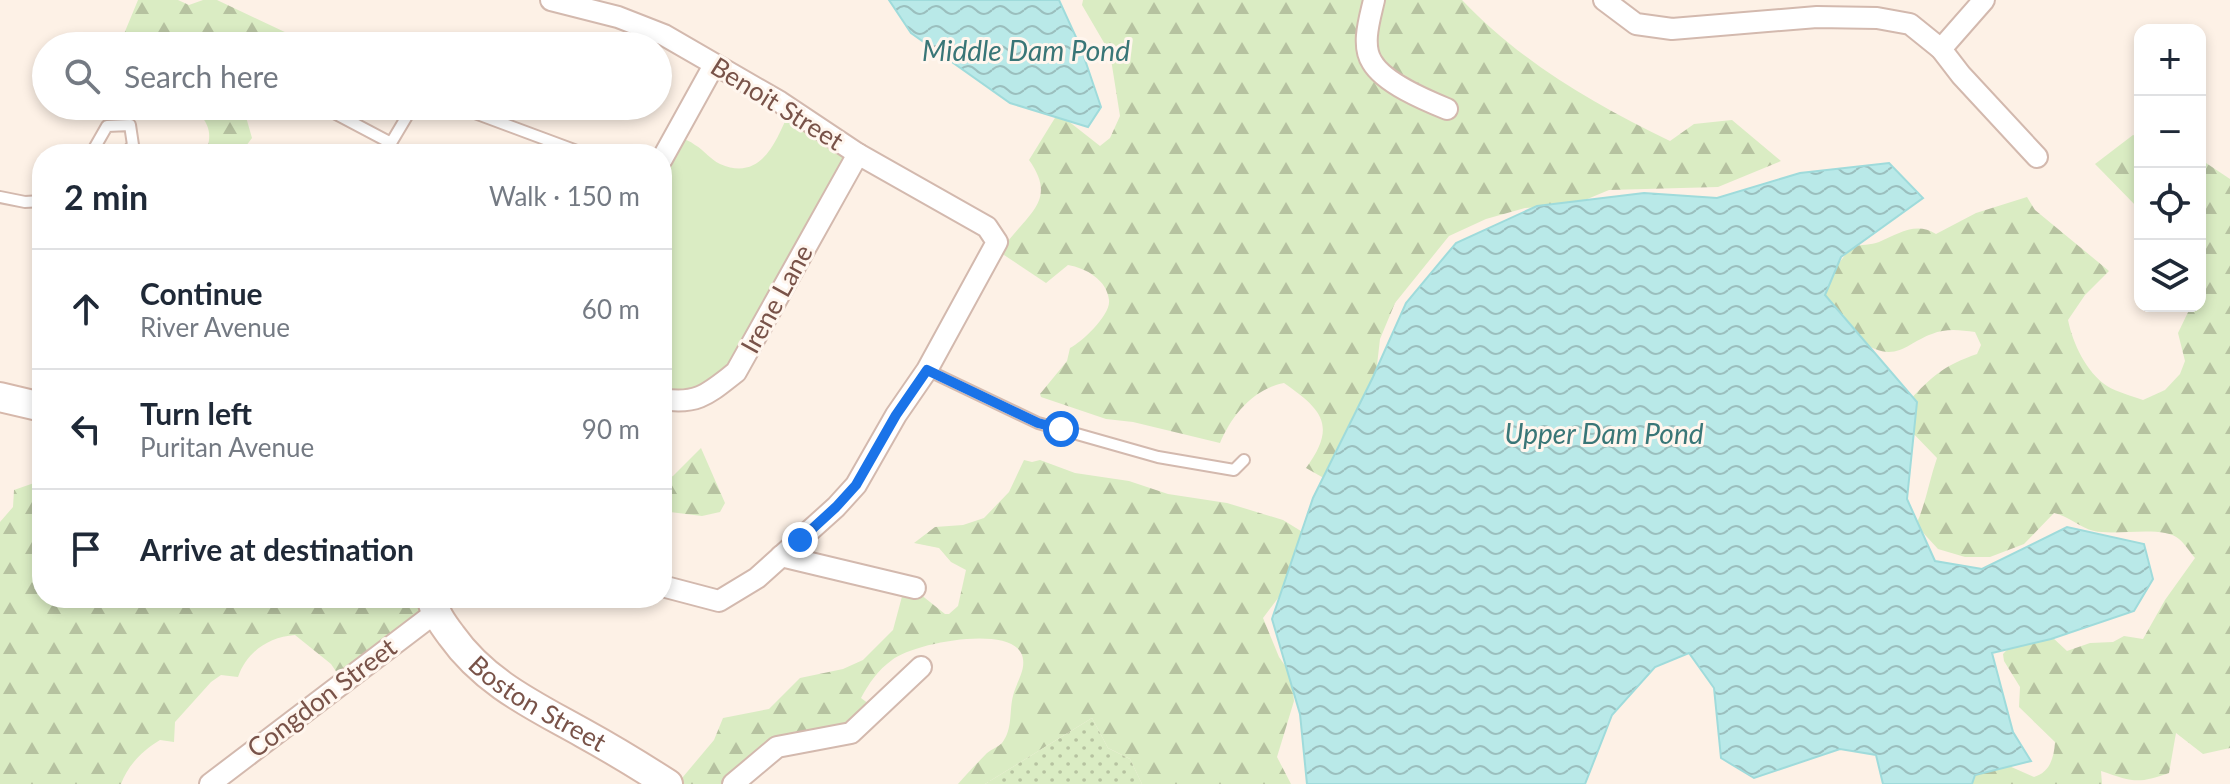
<!DOCTYPE html>
<html lang="en">
<head>
<meta charset="utf-8">
<style>
	body { margin:0; font-family:Lato,sans-serif; background:#f6f6f7; color:#1f2937 }
	.controls { position:absolute; right:24px; top:24px; display:grid; overflow:hidden; border-radius:16px; box-shadow:0 4px 12px #0003 }
	.controls button { width:72px; height:72px; display:grid; place-items:center; padding:0; border:0; border-bottom:2px solid #e0e1e3; background:#fff; color:#1f2937; font:40px sans-serif }
	.stop { position:absolute; width:24px; height:24px; margin:-18px; border:6px solid #1a73e8; border-radius:50%; background:#fff }
	.stop.end { background:#1a73e8; border-color:#fff; box-shadow:0 2px 8px #0008 }
	.list { margin:0; padding:0; list-style:none }
	h2 { display:flex; justify-content:space-between; align-items:center; height:104px; margin:0; padding:0 32px; font-size:34px }
	h2 small { font-size:26px; font-weight:400; color:#747a83 }
	.list li { display:grid; grid-template-columns:52px 1fr auto; gap:24px; align-items:center; box-sizing:border-box; height:120px; padding:0 32px; border-top:2px solid #e0e1e3 }
	.list b { display:block; font-size:30px; white-space:nowrap }
	.list p { margin:0; font-size:26px; white-space:nowrap; color:#747a83 }
	.list em { font-size:26px; font-style:normal; color:#747a83 }
	.icon { flex:none; width:44px; height:44px; fill:none; stroke:currentColor; stroke-width:2; stroke-linecap:round; stroke-linejoin:round }
	.map { position:relative; flex:none; width:2230px; height:784px; overflow:hidden }
	.search { position:absolute; background:#fff; box-shadow:0 4px 12px #0003; left:32px; top:32px; width:640px; height:88px; display:flex; align-items:center; gap:20px; box-sizing:border-box; padding:0 28px; border-radius:44px; color:#747a83; font-size:30px }
	.panel { position:absolute; background:#fff; box-shadow:0 4px 12px #0003; left:32px; top:144px; width:640px; height:464px; border-radius:32px }
	.map>svg:first-child { display:block }
	.grass { fill:#daecc3 }
	.forest { fill:url(#forest-firs) }
	.park { fill:url(#park-dots) }
	.water { fill:url(#water-waves); stroke:#9fdbdb; stroke-width:2 }
	.lines { fill:none; stroke-linecap:round; stroke-linejoin:round }
	.lane-casing { stroke:#d3b9ae; stroke-width:14 }
	.street-casing { stroke:#d3b9ae; stroke-width:24 }
	.secondary-casing { stroke:#d6b8ab; stroke-width:32 }
	.lane { stroke:#fff; stroke-width:10 }
	.street { stroke:#fff; stroke-width:20 }
	.secondary { stroke:#fff; stroke-width:28 }
	.route { stroke:#1a73e8; stroke-width:10 }
	.labels { text-anchor:middle; stroke-width:6; stroke-linejoin:round; paint-order:stroke }
	.street-label { font-size:26px; fill:#795349; stroke:#fff6ee }
	.water-label { font-size:28px; font-style:italic; fill:#397677; stroke:#fff6ee }
</style>
</head>
<body>
<div class="map">
<svg width="2230" height="784" viewBox="0 0 2230 784">
	<defs>
		<pattern id="forest-firs" width="22" height="20" patternUnits="userSpaceOnUse" patternTransform="scale(2)"><rect width="22" height="20" fill="#daecc3"/><path d="M5 1l3.5 6h-7zM16 11l3.5 6h-7z" fill="#b6c2a0"/></pattern>
		<pattern id="park-dots" width="8" height="8" patternUnits="userSpaceOnUse" patternTransform="scale(2)"><rect width="8" height="8" fill="#daecc3"/><path d="M2 2h.1M6 6h.1" fill="none" stroke="#b6c2a0" stroke-width="1.8" stroke-linecap="round"/></pattern>
		<pattern id="water-waves" width="16" height="10" patternUnits="userSpaceOnUse" patternTransform="scale(2)"><rect width="16" height="10" fill="#b9e9e8"/><path d="M0 5q4-4 8 0t8 0" fill="none" stroke="#9bbfbe"/></pattern>
	</defs>
	<rect width="100%" height="100%" fill="#fdf1e6"/>
	<path class="grass" d="M789,112L858,158L732,376L662,401V163L678,137C684,139 690,141 695,145C704,150 711,160 720,164C761,182 776,142 789,112Z"/>
	<g class="forest">
		<polygon points="138,0 178,0 189,5 203,0 217,0 289,34 279,46 119,46"/>
		<path d="M1083,0H1462C1521,62 1593,104 1670,141L1694,124L1732,120L1781,161L1718,187L1609,190L1573,205L1525,208L1486,219L1449,236L1395,303L1380,339L1373,400L1329,481L1306,468C1338,425 1321,409 1284,383C1253,389 1232,415 1220,443L1133,422L1106,419L1041,397L1040,394L1067,361L1070,348C1082,342 1111,315 1109,300C1107,280 1086,268 1068,265L1046,283L995,249L1000,243L1008,241C1032,211 1056,198 1029,160L1058,113L1100,146L1110,138L1120,116L1110,53L1082,5Z"/>
		<path d="M192,106H249L246,117L252,138L240,154H206C213,131 209,123 192,106Z"/>
		<polygon points="2133,135 2140,138 2140,210 2095,164"/>
		<path d="M2200,159L2230,179V748L2203,754L2176,733L2169,773C2138,784 2133,782 2101,771L2102,784H1973L1971,770L1991,758L2034,777C2050,772 2054,758 2055,742L2019,707L2020,687L2004,661L2003,654L2021,635L2051,636L2067,651L2090,643L2113,642L2124,636L2143,639L2165,600L2195,558C2190,552 2185,544 2179,539C2164,525 2116,536 2094,531C2080,528 2069,516 2054,513L2024,544L1990,557H1965L1938,549L1916,525C1926,503 1929,481 1937,458L1907,427L1909,401C1932,376 1945,365 1977,354L1981,345L1975,332C1960,330 1946,328 1932,334C1911,341 1899,359 1875,349C1861,344 1828,306 1816,293L1852,246C1861,245 1871,245 1879,242C1898,234 1916,221 1936,234L1976,213L2027,197L2035,210L2109,271L2085,295L2068,320C2073,344 2086,372 2107,386C2117,392 2132,396 2143,400L2165,390L2180,374L2185,361L2178,333L2191,306H2200Z"/>
		<polygon points="701,448 725,503 720,512 702,516 662,511 662,481 673,476"/>
		<path d="M1024,460L1032,462L1040,460L1075,473L1129,481L1168,494L1227,503L1283,520L1309,536L1300,569L1263,618L1279,657L1291,674L1294,701L1277,757L1291,784H1142L1130,759L1108,748L1092,718L985,784H958C967,774 977,763 987,753C992,749 998,747 1002,743C1013,729 1009,711 1013,696C1016,682 1027,670 1022,655C1011,624 913,643 892,660C878,670 869,683 861,698L869,704L836,737L801,751L768,760L744,784H677L714,740L723,718L769,709L800,678L843,669L863,660L893,630L904,589L915,590L945,614H949L958,606L966,570L951,562L939,548L914,543L935,527L963,525L984,518L1009,492Z"/>
		<path d="M34,483L42,486V598H431L434,606L342,680L331,664L295,635C268,637 247,652 238,677L221,675L211,682L175,722L174,742L160,740C143,750 128,765 121,784H0V522L13,507L14,490Z"/>
	</g>
	<polygon class="park" points="1092,718 1108,748 1130,759 1142,784 985,784"/>
	<g class="water">
		<polygon points="889,0 1059,0 1081,48 1101,107 1088,127 1010,103 911,33"/>
		<polygon points="1889,163 1923,198 1841,257 1825,295 1917,402 1907,499 1935,561 1982,569 2067,527 2144,544 2153,579 2134,611 2051,639 1992,653 2013,732 2031,761 1975,775 1972,784 1883,784 1876,755 1840,749 1754,778 1721,758 1714,688 1689,653 1655,667 1612,715 1585,784 1307,784 1300,714 1272,619 1313,498 1373,377 1406,303 1456,243 1537,206 1644,193 1717,198 1800,173"/>
	</g>
	<g class="lines">
		<g class="lane-casing">
			<g id="lane">
				<polyline points="321,106 391,143 413,106"/>
				<polyline points="456,106 585,154"/>
				<polyline points="91,154 107,126 130,125 133,145 125,154"/>
				<polyline points="0,197 25,202 42,201"/>
				<polyline points="927,370 1038,423 1158,457 1234,470 1244,460"/>
			</g>
		</g>
		<g class="street-casing">
			<g id="street">
				<polyline points="551,0 618,17 664,35 780,102 858,154 987,227 997,242 927,370 896,415 856,485 836,507 757,578 719,601 662,586"/>
				<path d="M1374,0C1370,18 1361,45 1372,62C1384,83 1425,100 1447,109"/>
				<polyline points="1604,0 1636,24 1672,29 1817,17 1877,18 1910,24 1941,49 1961,75 2037,157"/>
				<polyline points="1941,49 1984,0"/>
				<polyline points="662,159 714,65"/>
				<path d="M662,399C698,405 709,393 736,372L858,154"/>
				<polyline points="781,556 915,588"/>
				<polyline points="210,784 435,613"/>
				<polyline points="733,784 777,747 851,733 921,667"/>
			</g>
		</g>
		<g class="secondary-casing">
			<g id="secondary">
				<polyline points="0,397 42,407"/>
				<path id="s1" d="M431,598C435,613 442,623 451,635C485,683 533,705 583,733C612,749 640,766 668,784"/>
			</g>
		</g>
		<use href="#lane" class="lane"/>
		<use href="#street" class="street"/>
		<use href="#secondary" class="secondary"/>
	</g>
	<g class="lines">
		<polyline class="route" points="800,540 836,507 856,485 896,415 927,370 1038,423 1061,429"/>
	</g>
	<g class="labels">
		<g class="street-label">
			<text transform="translate(777 104) rotate(32)" y="9">Benoit Street</text>
			<text transform="translate(777 299) rotate(-61)" y="9">Irene Lane</text>
			<text transform="translate(322 698) rotate(-37)" y="9">Congdon Street</text>
			<text dy="9" stroke="none"><textPath href="#s1" startOffset="154">Boston Street</textPath></text>
		</g>
		<g class="water-label">
			<text x="1026" y="61">Middle Dam Pond</text>
			<text x="1604" y="444">Upper Dam Pond</text>
		</g>
	</g>
</svg>
<div class="controls">
<button>+</button>
<button>−</button>
<button><svg class="icon" aria-label="locate" viewBox="0 0 24 24"><circle cx="12" cy="12" r="6"/><path d="M12 2v4M12 18v4M2 12h4M18 12h4"/></svg></button>
<button><svg class="icon" aria-label="layers" viewBox="0 0 24 24"><path d="M12 4l9 5-9 5-9-5zM3 14l9 5 9-5"/></svg></button>
</div>
<div class="stop" style="left:1061px;top:429px"></div>
<div class="stop end" style="left:800px;top:540px"></div>
<div class="search"><svg class="icon" aria-label="search" viewBox="0 0 24 24"><circle cx="10" cy="10" r="6"/><path d="M15 15l6 6"/></svg>Search here</div>
<section class="panel">
<h2>2 min<small>Walk · 150 m</small></h2>
<ul class="list">
<li><svg class="icon" aria-label="ahead" viewBox="0 0 24 24"><path d="M12 20V5M6 11l6-6 6 6"/></svg><div><b>Continue</b><p>River Avenue</p></div><em>60 m</em></li>
<li><svg class="icon" aria-label="left" viewBox="0 0 24 24"><path d="M17 20v-9H6M10 6l-5 5 5 5"/></svg><div><b>Turn left</b><p>Puritan Avenue</p></div><em>90 m</em></li>
<li><svg class="icon" aria-label="arrive" viewBox="0 0 24 24"><path d="M6 21V4h12l-3 4 3 4H6"/></svg><div><b>Arrive at destination</b></div></li>
</ul>
</section>
</div>
</body>
</html>
